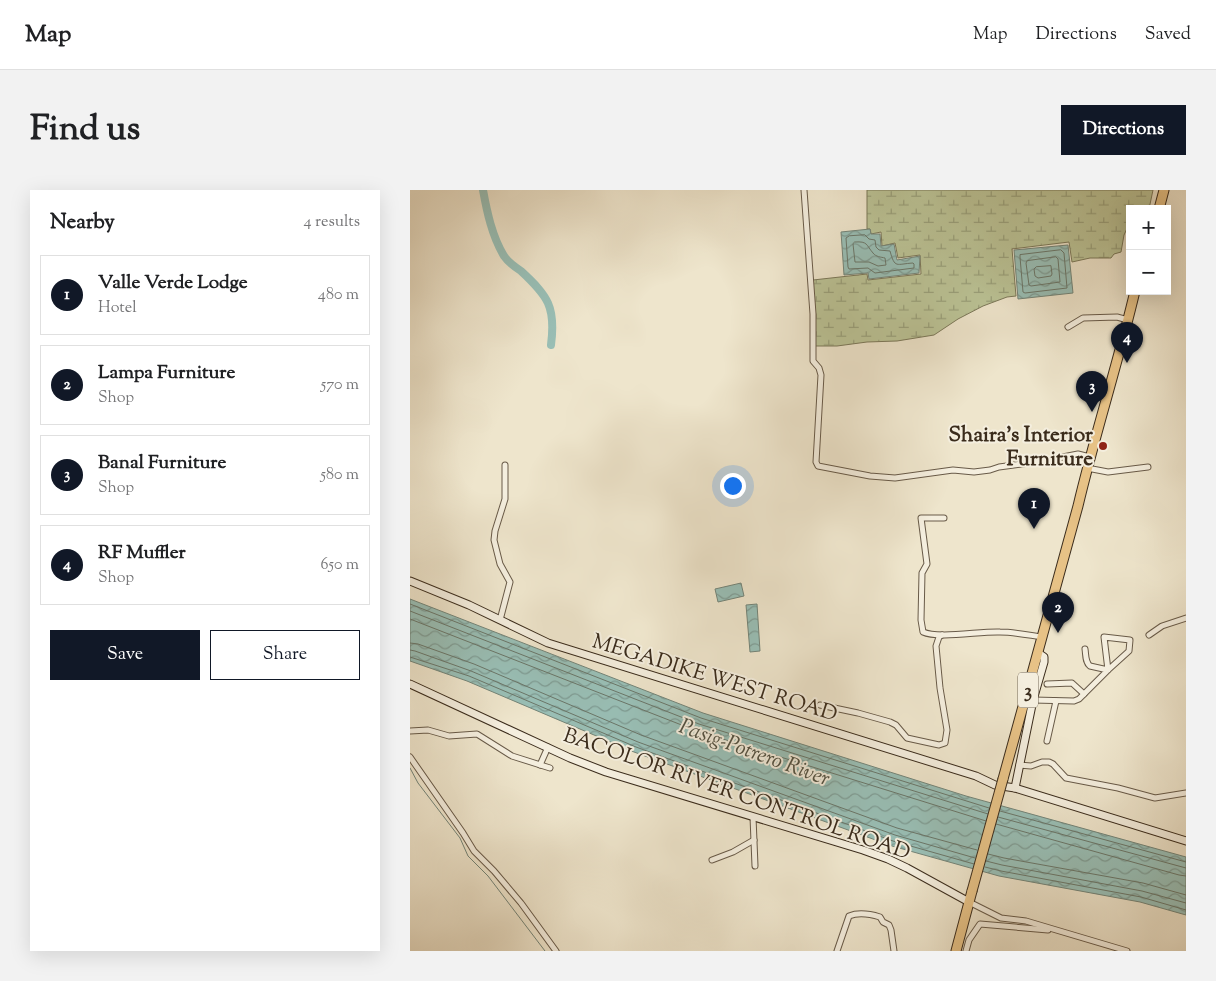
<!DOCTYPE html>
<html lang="en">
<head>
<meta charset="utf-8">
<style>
	body { margin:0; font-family:"Sorts Mill Goudy",serif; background:#f2f2f2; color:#202124 }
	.controls { position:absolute; right:15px; top:15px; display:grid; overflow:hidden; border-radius:0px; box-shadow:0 5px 20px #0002 }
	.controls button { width:45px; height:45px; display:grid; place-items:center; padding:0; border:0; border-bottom:1px solid #e0e0e0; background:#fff; color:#202124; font:25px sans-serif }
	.you { position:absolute; left:322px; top:295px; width:18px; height:18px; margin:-12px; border:4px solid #fff; border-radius:50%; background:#1a73e8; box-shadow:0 0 0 8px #1a73e833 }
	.badge { display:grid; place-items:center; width:32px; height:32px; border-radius:50%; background:#111827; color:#fff; font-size:16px; font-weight:700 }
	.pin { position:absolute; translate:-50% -41px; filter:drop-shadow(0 1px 2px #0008) }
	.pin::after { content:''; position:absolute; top:26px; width:18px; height:15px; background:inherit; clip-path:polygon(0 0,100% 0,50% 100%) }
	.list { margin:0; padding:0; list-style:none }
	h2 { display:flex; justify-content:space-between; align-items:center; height:65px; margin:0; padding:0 20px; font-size:21px }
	h2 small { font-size:16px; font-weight:400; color:#757577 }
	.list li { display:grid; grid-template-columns:32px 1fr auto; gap:15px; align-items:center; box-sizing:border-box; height:80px; margin:0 10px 10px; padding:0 10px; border:1px solid #e0e0e0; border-radius:0px }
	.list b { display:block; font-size:19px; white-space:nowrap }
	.list p { margin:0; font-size:16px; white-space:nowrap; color:#757577 }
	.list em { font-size:16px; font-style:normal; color:#757577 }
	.actions { display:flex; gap:10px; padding:15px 20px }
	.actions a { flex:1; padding:11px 0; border:1px solid #111827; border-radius:0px; text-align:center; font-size:18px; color:#111827 }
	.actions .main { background:#111827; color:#fff }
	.map { position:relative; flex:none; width:776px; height:761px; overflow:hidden; border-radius:0px }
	header { display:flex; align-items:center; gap:30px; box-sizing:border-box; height:70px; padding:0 25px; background:#fff; border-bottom:1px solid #e0e0e0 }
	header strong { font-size:24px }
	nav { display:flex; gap:28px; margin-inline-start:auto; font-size:18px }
	.intro { display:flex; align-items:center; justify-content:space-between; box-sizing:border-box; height:120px; padding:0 30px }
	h1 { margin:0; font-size:35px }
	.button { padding:12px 22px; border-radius:0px; background:#111827; color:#fff; font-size:18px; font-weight:700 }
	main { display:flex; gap:30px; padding:0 30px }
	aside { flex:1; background:#fff; border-radius:0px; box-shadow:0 5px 20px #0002 }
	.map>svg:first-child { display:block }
	.wetland { fill:url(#wetland-marsh); stroke:#7b7859 }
	.water { fill:url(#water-waves); stroke:#738478 }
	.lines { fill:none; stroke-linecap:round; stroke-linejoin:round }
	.shore { stroke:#6a7669; stroke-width:1 }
	.stream { stroke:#738478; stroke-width:1 }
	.river { stroke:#99bfb6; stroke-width:8 }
	.street-casing { stroke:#685a48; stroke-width:7 }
	.secondary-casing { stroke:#3b2c1c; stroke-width:9 }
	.highway-casing { stroke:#3b2c1c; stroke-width:11 }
	.street { stroke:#f4eede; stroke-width:5 }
	.secondary { stroke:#f4eede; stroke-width:7 }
	.highway { stroke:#e7c286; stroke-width:9 }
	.highway-bridge-casing { stroke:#3b2c1c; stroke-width:11; stroke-linecap:butt }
	.highway-bridge { stroke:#e7c286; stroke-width:9 }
	.poi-dot { fill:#8f2418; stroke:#f4eede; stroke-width:2 }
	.labels { text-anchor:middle; stroke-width:4; stroke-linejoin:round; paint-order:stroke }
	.shield { fill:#f4eede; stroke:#726656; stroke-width:1 }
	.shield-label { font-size:20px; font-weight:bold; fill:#3b2c1c }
	.poi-label { font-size:21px; font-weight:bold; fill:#3b2c1c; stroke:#f4eede; text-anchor:end }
	.street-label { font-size:21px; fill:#3b2c1c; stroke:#f4eede }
	.water-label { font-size:22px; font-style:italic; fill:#525142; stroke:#f4eede }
</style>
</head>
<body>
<header>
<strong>Map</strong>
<nav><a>Map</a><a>Directions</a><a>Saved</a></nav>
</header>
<div class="intro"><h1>Find us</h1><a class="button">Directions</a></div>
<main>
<aside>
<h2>Nearby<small>4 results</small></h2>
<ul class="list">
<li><span class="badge">1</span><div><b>Valle Verde Lodge</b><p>Hotel</p></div><em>480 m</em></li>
<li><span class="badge">2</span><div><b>Lampa Furniture</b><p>Shop</p></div><em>570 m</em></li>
<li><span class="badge">3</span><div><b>Banal Furniture</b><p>Shop</p></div><em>580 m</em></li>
<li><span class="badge">4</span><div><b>RF Muffler</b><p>Shop</p></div><em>650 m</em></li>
</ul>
<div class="actions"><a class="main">Save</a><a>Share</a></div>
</aside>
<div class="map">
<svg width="776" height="761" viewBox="0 0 776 761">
	<defs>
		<pattern id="wetland-marsh" width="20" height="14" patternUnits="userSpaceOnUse" patternTransform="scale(1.25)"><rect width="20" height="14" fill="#bbc396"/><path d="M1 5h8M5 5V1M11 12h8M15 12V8" fill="none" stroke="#999f7a"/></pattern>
		<pattern id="water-waves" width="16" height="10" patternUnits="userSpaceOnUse" patternTransform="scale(1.25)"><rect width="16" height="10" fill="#99bfb6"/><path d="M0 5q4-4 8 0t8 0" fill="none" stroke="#7e9b93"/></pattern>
	</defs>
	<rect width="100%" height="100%" fill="#eee5cc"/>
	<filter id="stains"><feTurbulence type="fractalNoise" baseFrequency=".004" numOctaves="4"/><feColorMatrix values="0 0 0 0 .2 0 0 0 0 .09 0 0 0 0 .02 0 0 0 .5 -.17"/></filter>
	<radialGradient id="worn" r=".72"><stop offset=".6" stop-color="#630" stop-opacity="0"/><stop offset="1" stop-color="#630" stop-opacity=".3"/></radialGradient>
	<polygon class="wetland" points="457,0 743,0 739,19 720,19 720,32 714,45 711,62 704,64 701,68 680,68 662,72 659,52 602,59 606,106 597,107 573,116 548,129 524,145 487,151 457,152 427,156 402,156 403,90 457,84 458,90 511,84 510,65 488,68 485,53 472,56 471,42 461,44 460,39 457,39"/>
	<g class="water">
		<polygon points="460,39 461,44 470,44 471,56 484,54 487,70 510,66 509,83 459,89 458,83 434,85 431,42"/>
		<polygon points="658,55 663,103 608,109 604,60"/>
		<polygon points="331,393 334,406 308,412 305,399"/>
		<polygon points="0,409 293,523 556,606 776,667 776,725 730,712 589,686 482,656 224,562 57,491 0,471"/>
		<polygon points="347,414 350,461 340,462 336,415"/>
	</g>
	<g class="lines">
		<g class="shore">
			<path d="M455,45L459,49L465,50L466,57L469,60L480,61C485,79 486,74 503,73L504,74V78L465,83L458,78L439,79L438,77L436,48L439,46Z"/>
			<path d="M445,52C458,51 456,55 463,63C466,67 471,67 475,68L476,75L468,76L459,72H445L443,54Z"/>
			<polygon points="651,60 654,63 657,98 615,103 613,102 610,67 610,65"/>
			<polygon points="646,67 648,69 650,92 621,96 619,95 616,73 617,71"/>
			<polygon points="641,76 642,84 641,86 628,88 625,86 624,79 626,77"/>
			<polyline points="0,414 291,528 579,618"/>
			<polyline points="0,421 289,534 578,624"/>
			<polyline points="0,429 287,541 576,631"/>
			<polyline points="0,453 8,454 64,474 231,545 487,638 567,660"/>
			<polyline points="0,460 5,461 61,481 228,552 485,645 565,668"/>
			<polyline points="0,467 59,486 226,557 483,651 564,674"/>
			<polyline points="590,621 776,672"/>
			<polyline points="588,627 776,678"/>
			<polyline points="586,634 769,685 776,686"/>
			<polyline points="578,664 594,668 733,693 776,705"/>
			<polyline points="576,671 592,675 732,701 776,713"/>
			<polyline points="575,677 591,681 731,707 776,720"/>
		</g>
		<polyline class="stream" points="0,578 8,593 50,648 58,666 78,686 135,761"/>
		<path class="river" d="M73,0C77,22 82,46 94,66C98,72 105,77 111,81C138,106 146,117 141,155"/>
		<g class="street-casing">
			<g id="street">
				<polyline points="394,0 403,124 403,171 409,178 411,185 406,272 408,276 460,286 485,288 543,280 564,282 580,280 589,277 627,272 668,264 680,267"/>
				<polyline points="658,137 673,128 707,127 718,130"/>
				<polyline points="677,278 698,282 738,277"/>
				<path d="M534,328H511L517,374L512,383L511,430L513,442C528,449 571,441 590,442C604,442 618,445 632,447"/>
				<polyline points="90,430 100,392 90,374 84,350 85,341 95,309 95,275"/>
				<polyline points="739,445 752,436 776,428"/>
				<polyline points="637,494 662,493 674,504"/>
				<path d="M623,510L664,511L669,509L698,480L719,461L720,450L694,447L698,480L680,476C675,472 676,465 675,459"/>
				<polyline points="410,515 448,523 480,532 486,535 497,548 529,555 535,553 537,540 530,498 526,456 529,447 532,445"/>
				<polyline points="0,541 18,540 39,546 67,544 102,566 140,578"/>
				<polyline points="637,551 646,511"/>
				<polyline points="0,567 53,643 64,661 84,681 111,713 146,761"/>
				<polyline points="130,575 138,557"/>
				<polyline points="609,575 621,576 632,572 639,572 643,574 656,588 708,598 745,608 776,603"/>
				<polyline points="343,627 345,676"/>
				<polyline points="302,670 323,662 344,650"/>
				<polyline points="559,712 591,728 616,731 717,761"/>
				<path d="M427,761L439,726C449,722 460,724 470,727L473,732L479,735L481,740L484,761"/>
				<polyline points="556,761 559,750 570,734 638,740"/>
			</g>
		</g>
		<g class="secondary-casing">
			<g id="secondary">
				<polyline points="0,391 59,415 138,453 566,586 585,595 605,598 776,651"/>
				<polyline points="0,494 160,568 196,582 453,660 478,669 497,678 559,712"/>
				<polyline points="605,598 623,510 634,472 634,467 628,463"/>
			</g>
		</g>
		<g class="highway-casing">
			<g id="highway">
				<polyline points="749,19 754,0"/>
				<path d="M593,589L668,316C685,244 708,173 725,101"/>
				<polyline points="546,761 562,701"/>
			</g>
		</g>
		<use href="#street" class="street"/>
		<use href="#secondary" class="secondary"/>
		<use href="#highway" class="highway"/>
		<g class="highway-bridge-casing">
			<polyline id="highway-bridge" points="562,701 593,589"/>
		</g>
		<use href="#highway-bridge" class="highway-bridge"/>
	</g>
	<circle class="poi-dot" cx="693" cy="256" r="5"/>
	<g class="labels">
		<rect class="shield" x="608" y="482.5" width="20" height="35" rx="4"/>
		<g class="shield-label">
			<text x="618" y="507">3</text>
		</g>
		<g class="poi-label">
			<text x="683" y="251">Shaira's Interior<tspan x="683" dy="24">Furniture</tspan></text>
		</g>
		<g class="street-label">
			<text transform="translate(305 487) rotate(17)" y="7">MEGADIKE WEST ROAD</text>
			<text transform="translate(327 603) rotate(19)" y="7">BACOLOR RIVER CONTROL ROAD</text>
		</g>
		<g class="water-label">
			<text transform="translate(345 561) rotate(20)" y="8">Pasig-Potrero River</text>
		</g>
	</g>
	<rect width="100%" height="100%" filter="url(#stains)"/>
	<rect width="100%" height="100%" fill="url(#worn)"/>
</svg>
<div class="controls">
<button>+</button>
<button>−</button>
</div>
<div class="you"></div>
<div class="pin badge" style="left:624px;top:339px">1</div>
<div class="pin badge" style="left:648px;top:443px">2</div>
<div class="pin badge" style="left:682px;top:222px">3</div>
<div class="pin badge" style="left:717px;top:173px">4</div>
</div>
</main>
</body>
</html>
